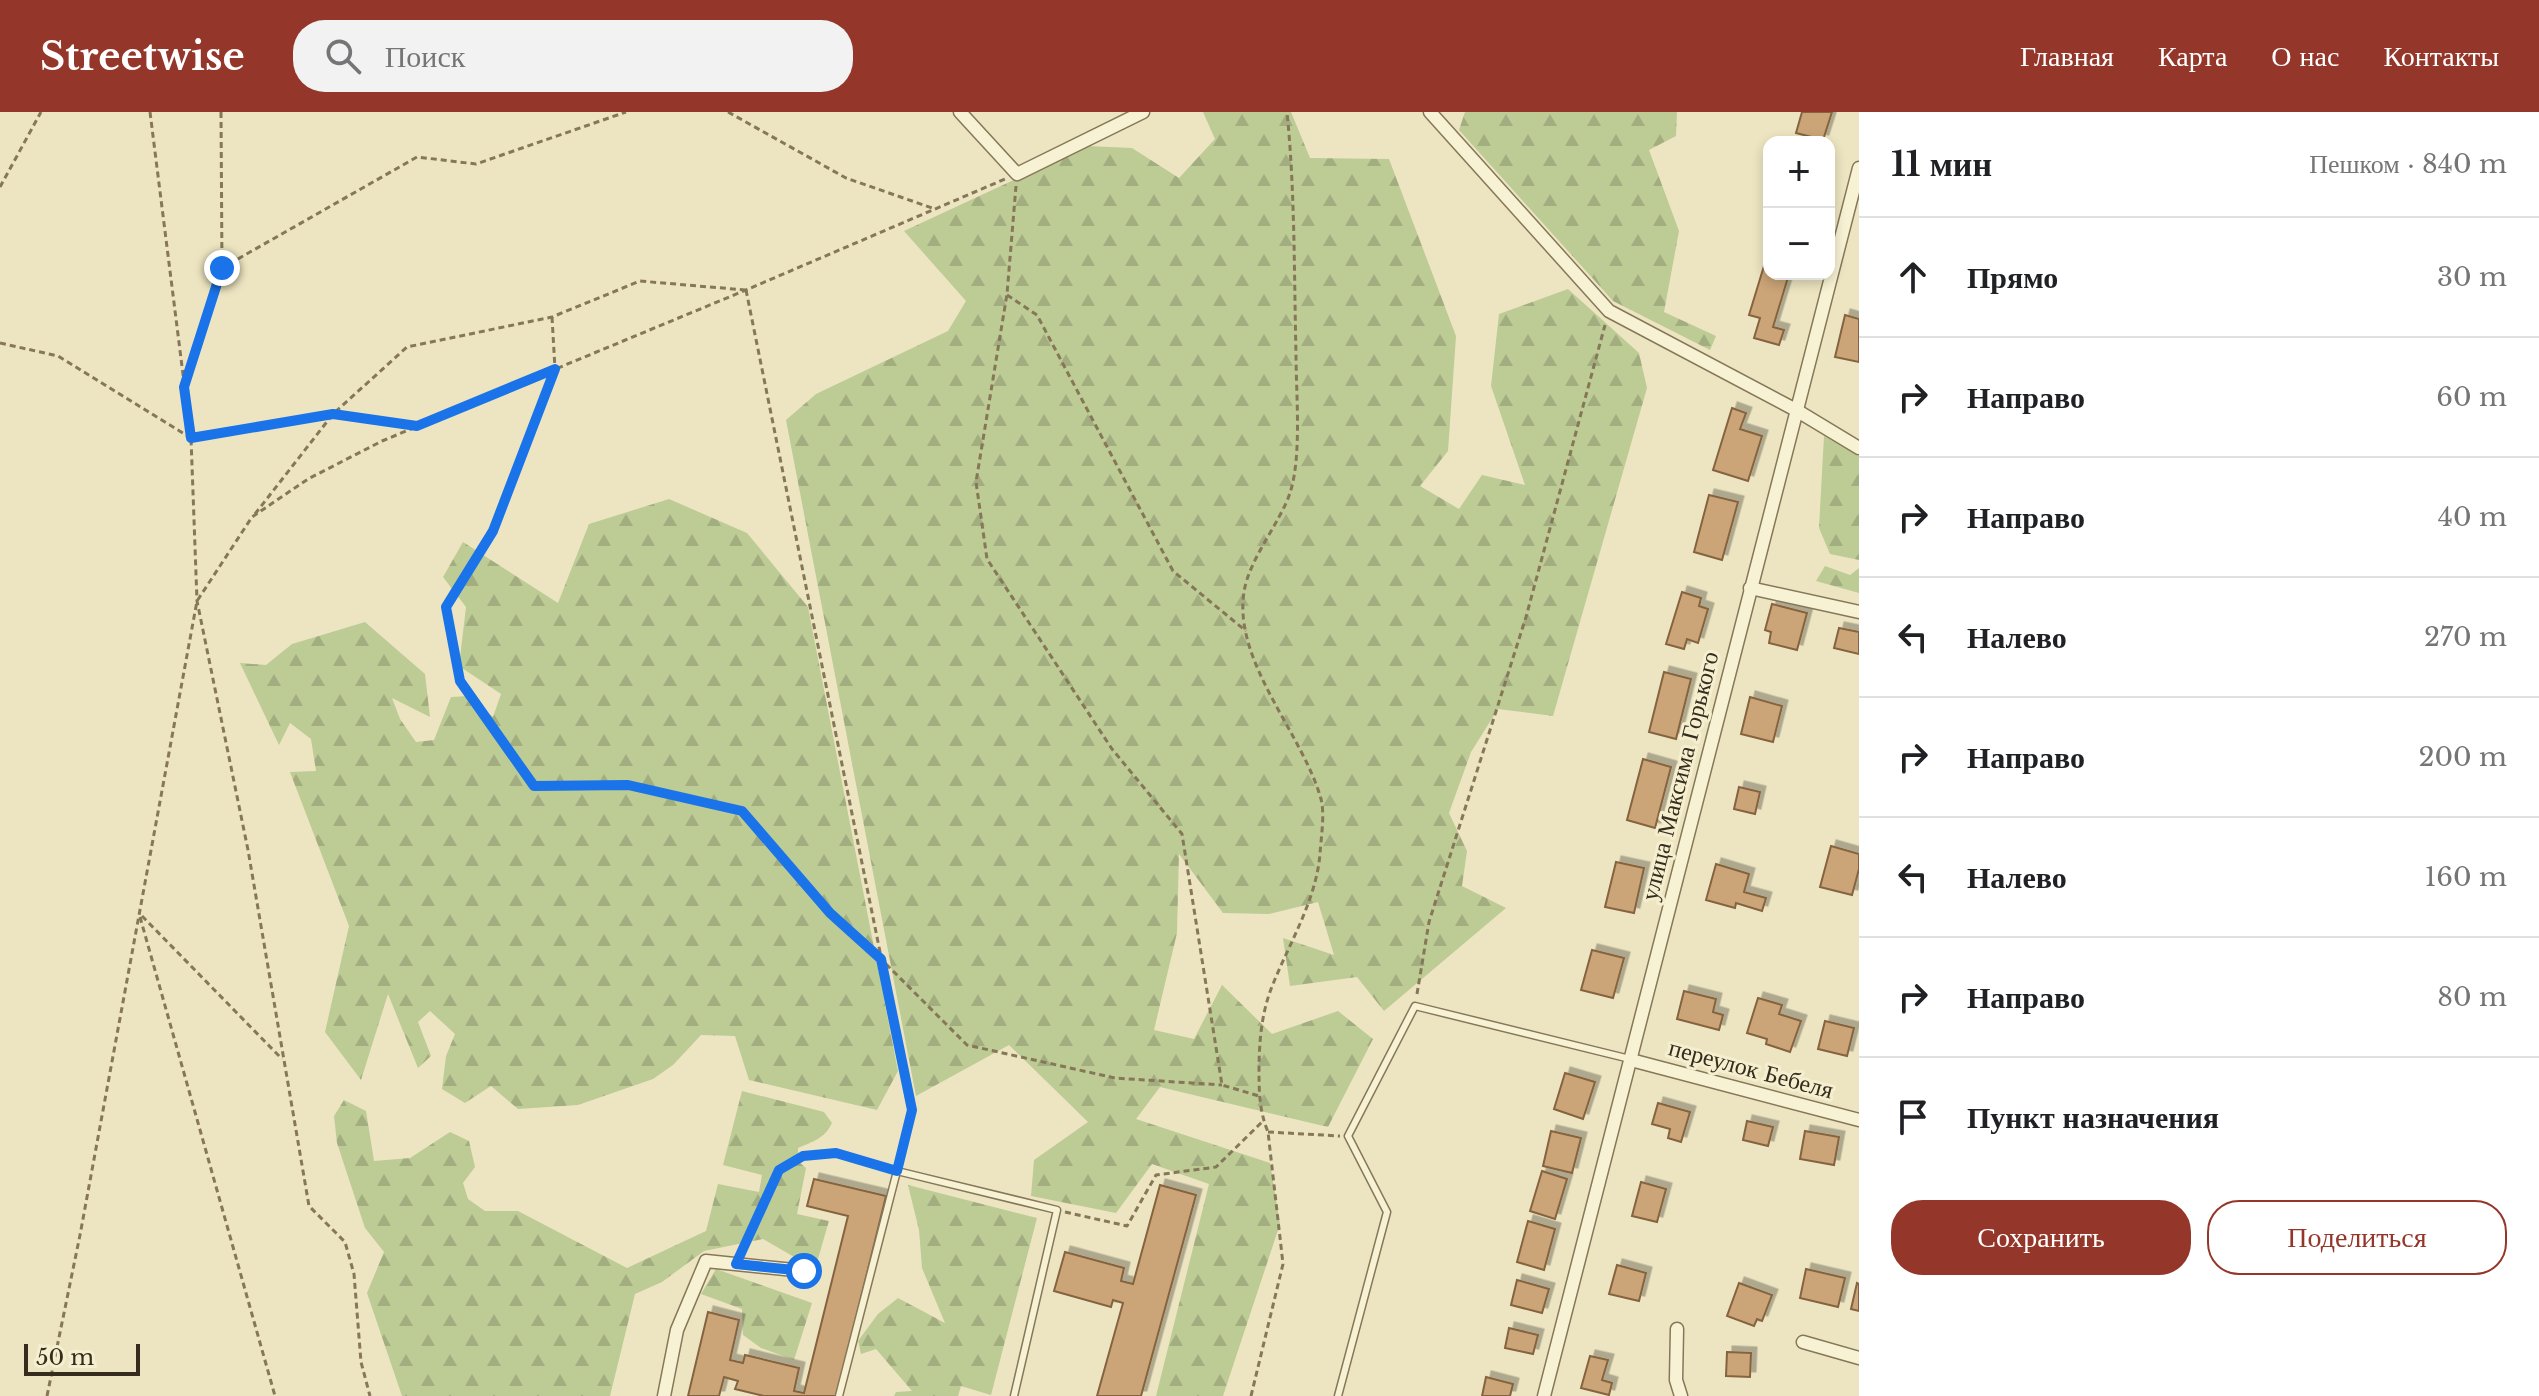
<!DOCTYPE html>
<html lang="ru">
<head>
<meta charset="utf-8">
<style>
	body { margin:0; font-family:"Libre Baskerville",serif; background:#f2f2f2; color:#202124 }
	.controls { position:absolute; right:24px; top:24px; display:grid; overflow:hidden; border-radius:16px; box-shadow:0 4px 12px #0003 }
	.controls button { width:72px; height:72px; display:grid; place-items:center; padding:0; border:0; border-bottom:2px solid #e0e0e0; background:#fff; color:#202124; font:40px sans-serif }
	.scale { position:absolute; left:24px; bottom:20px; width:116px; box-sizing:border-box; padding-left:8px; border:4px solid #362c1d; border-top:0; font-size:22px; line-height:28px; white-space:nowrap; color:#362c1d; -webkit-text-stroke:6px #f5efd0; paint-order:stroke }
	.stop { position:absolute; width:24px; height:24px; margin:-18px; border:6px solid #1a73e8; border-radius:50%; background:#fff }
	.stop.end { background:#1a73e8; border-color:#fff; box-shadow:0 2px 8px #0008 }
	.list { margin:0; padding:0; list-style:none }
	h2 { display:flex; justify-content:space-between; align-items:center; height:104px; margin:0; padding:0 32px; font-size:34px }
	h2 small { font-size:26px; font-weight:400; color:#757577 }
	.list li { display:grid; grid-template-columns:52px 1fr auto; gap:24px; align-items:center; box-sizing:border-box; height:120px; padding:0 32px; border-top:2px solid #e0e0e0 }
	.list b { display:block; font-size:30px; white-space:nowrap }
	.list em { font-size:26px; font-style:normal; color:#757577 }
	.actions { display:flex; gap:16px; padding:24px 32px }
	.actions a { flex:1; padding:18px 0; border:2px solid #94372a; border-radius:32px; text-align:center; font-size:28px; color:#94372a }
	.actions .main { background:#94372a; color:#fff }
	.icon { flex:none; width:44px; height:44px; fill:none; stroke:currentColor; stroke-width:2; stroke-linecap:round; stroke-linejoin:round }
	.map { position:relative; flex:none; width:1859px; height:1284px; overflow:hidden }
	header { display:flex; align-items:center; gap:48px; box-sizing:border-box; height:112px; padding:0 40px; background:#94372a; color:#fff }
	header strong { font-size:38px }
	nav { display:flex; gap:44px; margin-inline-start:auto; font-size:28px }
	.search { width:560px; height:72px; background:#f2f2f2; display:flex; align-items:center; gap:20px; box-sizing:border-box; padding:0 28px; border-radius:32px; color:#757577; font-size:30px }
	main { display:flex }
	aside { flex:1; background:#fff }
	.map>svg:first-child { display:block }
	.forest { fill:url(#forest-firs) }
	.building { fill:#cba577; stroke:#85643f; stroke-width:2; filter:url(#shadow) }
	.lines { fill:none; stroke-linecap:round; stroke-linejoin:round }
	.service-casing { stroke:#867759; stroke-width:9 }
	.minor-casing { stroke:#867759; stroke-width:15 }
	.path { stroke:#867759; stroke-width:3; stroke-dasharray:6 4; stroke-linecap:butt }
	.service { stroke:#f8f2d4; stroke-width:6 }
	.minor { stroke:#f8f2d4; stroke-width:12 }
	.route { stroke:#1a73e8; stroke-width:10 }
	.labels { text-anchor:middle; stroke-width:6; stroke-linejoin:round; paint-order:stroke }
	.street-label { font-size:24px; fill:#362c1d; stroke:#f5efd0 }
</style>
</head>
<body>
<header>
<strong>Streetwise</strong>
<div class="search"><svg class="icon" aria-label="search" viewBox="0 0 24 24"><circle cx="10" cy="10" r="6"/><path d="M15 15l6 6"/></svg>Поиск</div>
<nav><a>Главная</a><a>Карта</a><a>О нас</a><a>Контакты</a></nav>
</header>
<main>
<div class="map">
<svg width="1859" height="1284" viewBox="0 0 1859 1284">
	<defs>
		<pattern id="forest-firs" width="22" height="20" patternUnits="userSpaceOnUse" patternTransform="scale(2)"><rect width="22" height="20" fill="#bdcb95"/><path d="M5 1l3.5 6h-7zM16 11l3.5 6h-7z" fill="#a3ae80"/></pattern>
		<filter id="shadow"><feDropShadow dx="5.5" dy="-5.5" stdDeviation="0" flood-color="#0004"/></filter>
	</defs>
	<rect width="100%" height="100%" fill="#ede5c1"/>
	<g class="forest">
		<polygon points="1203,0 1291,0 1310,46 1389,47 1456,224 1448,339 1420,374 1459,397 1482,363 1525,373 1491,274 1499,202 1568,177 1639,241 1647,276 1553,604 1498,597 1471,640 1449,701 1467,739 1462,774 1506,796 1384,899 1357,865 1290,874 1283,826 1334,843 1318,790 1269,802 1223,801 1179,742 1177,821 1154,918 1194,927 1222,873 1272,922 1338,899 1373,927 1328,1015 1160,975 1136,1007 1270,1051 1280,1112 1223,1284 1156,1284 1209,1072 1152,1052 1116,1101 1031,1084 1034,1048 1088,1010 1009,933 916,984 786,308 816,282 948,219 966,189 904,119 1087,34 1132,36 1179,66 1215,27"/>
		<polygon points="1465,0 1677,0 1676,24 1649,38 1679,119 1664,200 1716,224 1710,238 1613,189 1459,18"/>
		<polygon points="1824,324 1859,344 1859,448 1830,442 1819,416"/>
		<polygon points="669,387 747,421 808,495 898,959 877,998 749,968 735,924 701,923 673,953 653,967 578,993 518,997 491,974 465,991 442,977 446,944 455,922 430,899 418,910 431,944 418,956 388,882 361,968 325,920 349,814 290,660 316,659 311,627 290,611 279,633 240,551 266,553 292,532 365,510 425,562 430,605 392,586 400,607 416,630 434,628 451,585 469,584 493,605 501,582 459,554 466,495 443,465 463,430 558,491 589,412"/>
		<polygon points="1825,454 1850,463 1859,456 1859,481 1816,469"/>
		<path d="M742,979L824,1000L832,1011C824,1027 814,1029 798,1036V1049L806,1056L797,1102L829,1109L815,1157L763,1127L704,1139L662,1170L635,1182L610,1284H402L367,1181L384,1140L365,1116L337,1031L334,1004L344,988L366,999L374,1049L410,1046L450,1020L469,1029L475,1055L463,1071L468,1087L485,1099H518L627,1156L706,1119L718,1072L759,1080L762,1063L723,1053Z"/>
		<polygon points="908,1073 1037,1106 991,1283 961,1274 958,1284 894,1284 896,1280 912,1279 876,1237 861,1242 858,1229 878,1202 898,1186 945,1211 922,1156 919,1118"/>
		<polygon points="716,1157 812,1191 794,1248 761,1236 743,1223 742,1197 701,1182"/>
	</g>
	<g class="building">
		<polygon points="1802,0 1832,0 1823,28 1796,21"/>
		<polygon points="1767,144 1769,162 1789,162 1773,215 1784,218 1779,233 1754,226 1760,206 1749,203"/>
		<polygon points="1845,203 1859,207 1859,250 1835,245"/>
		<polygon points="1732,296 1746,301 1740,317 1762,324 1748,369 1713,358"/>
		<polygon points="1709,383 1738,390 1722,448 1694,440"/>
		<polygon points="1682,480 1701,486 1699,494 1708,497 1698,531 1687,527 1684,537 1666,532"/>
		<polygon points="1772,492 1807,501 1797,538 1769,531 1771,520 1765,518"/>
		<polygon points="1839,516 1859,520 1859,542 1834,536"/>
		<polygon points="1664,560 1691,567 1676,627 1649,620"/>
		<polygon points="1750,585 1782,594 1773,630 1741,622"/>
		<polygon points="1643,647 1671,655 1655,716 1627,708"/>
		<polygon points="1739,675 1760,680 1755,702 1734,697"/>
		<polygon points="1831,734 1859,742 1859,757 1852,783 1820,775"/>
		<polygon points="1616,750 1644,756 1634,801 1605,795"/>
		<polygon points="1716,752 1749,762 1744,780 1766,786 1762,799 1736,791 1735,796 1706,788"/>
		<polygon points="1592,838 1624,846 1613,886 1581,878"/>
		<polygon points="1684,879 1716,887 1713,900 1723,903 1719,918 1677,907"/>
		<polygon points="1758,886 1782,893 1779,902 1801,909 1790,940 1766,932 1767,927 1747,921"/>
		<polygon points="1825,909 1854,916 1847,944 1818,937"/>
		<polygon points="1565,961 1595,970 1583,1007 1554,997"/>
		<polygon points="1658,991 1690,1000 1681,1030 1668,1026 1670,1017 1652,1012"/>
		<polygon points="1747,1009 1773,1015 1768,1034 1743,1028"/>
		<polygon points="1551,1019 1581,1026 1572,1061 1543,1054"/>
		<polygon points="1805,1019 1839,1025 1834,1053 1800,1047"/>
		<polygon points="1542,1059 1567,1067 1555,1107 1530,1099"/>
		<polygon points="814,1067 886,1084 837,1284 764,1284 735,1277 738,1269 724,1265 719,1284 688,1284 708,1200 739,1208 730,1248 743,1251 745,1243 799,1256 794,1279 804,1281 848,1104 807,1094"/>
		<polygon points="1641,1070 1666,1077 1657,1110 1632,1104"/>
		<polygon points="1160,1073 1196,1083 1141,1284 1097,1284 1123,1191 1113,1188 1111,1195 1054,1179 1065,1140 1124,1156 1121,1169 1133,1172"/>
		<polygon points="1528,1109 1555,1117 1544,1158 1517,1150"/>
		<polygon points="1617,1153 1646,1161 1639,1189 1609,1182"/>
		<polygon points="1806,1157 1845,1166 1838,1195 1800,1186"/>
		<polygon points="1517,1168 1549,1177 1542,1201 1511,1193"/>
		<polygon points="1739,1171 1772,1183 1762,1209 1757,1207 1754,1214 1727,1204"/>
		<polygon points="1857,1171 1859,1172 1859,1199 1851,1197"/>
		<polygon points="1509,1216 1538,1223 1533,1242 1505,1236"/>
		<polygon points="1727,1240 1751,1241 1750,1265 1726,1264"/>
		<polygon points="1590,1244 1608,1248 1602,1268 1612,1271 1609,1283 1581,1276"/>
		<polygon points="1486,1265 1513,1272 1510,1284 1482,1284"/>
	</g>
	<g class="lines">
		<g class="service-casing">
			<g id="service">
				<polyline points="839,1284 897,1059 1057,1098 1014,1284"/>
				<polyline points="1338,1284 1387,1100 1348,1024 1415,894 1630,947"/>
			</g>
		</g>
		<g class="minor-casing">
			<g id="minor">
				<polyline points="960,0 1017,62 1143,0"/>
				<polyline points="1430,0 1609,199 1796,298 1859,336"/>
				<polyline points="1750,476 1859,500"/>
				<polyline points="1631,948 1859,1008"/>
				<polyline points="1677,1217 1676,1268 1681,1284"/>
				<polyline points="1803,1230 1859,1246"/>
				<polyline points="664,1284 677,1218 706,1149 804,1159"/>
				<polyline points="1544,1284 1859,56"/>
			</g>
		</g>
		<g class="path">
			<polyline points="150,0 191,326 197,489 248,738 309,1094 345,1130 354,1162 361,1250 370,1284"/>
			<polyline points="221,0 222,156"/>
			<polyline points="728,0 846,66 935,97"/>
			<polyline points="1016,74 1007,182 976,370 987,447 1112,637 1182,722 1222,973 1259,984"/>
			<polyline points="0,75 41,0"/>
			<polyline points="746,178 912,998 900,1048"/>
			<polyline points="1007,183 1037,203 1173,459 1246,519"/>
			<polyline points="552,205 555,257 493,419 446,495 460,569 534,674 628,673 742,699 830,801 881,847 967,933 1115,966 1222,973"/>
			<polyline points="0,231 58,244 191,326 333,302 413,314"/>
			<polyline points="185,272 222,156 417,45 476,52 626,0"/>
			<polyline points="255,402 333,302 407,235 552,205 640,169 745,178"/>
			<polyline points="142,804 282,947"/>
			<polyline points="140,805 275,1284"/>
			<polyline points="1417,882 1429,810 1526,505 1605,213"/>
			<polyline points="1268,1020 1340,1024"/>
			<polyline points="1065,1100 1127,1114 1156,1063 1216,1055 1263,1009"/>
			<polyline points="742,1139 779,1058 803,1044 836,1041 889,1056"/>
			<polyline points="47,1284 80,1123 197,489 252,405 308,367 382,329 746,178 1005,67"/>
			<path d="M1251,1284L1283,1152L1268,1020C1260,1001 1259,982 1259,961C1259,931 1261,901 1273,872C1290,830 1316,788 1320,742C1321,726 1325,702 1321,687C1303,622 1233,550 1244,480C1249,447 1280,411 1290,381C1302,344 1296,282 1296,242C1294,161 1295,80 1287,0"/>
		</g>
		<use href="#service" class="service"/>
		<use href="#minor" class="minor"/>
	</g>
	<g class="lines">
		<polyline class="route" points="222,156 184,275 191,326 333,302 417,314 555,257 493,419 446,495 460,569 534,674 628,673 742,699 830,801 881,847 912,998 897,1059 836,1041 803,1044 779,1058 736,1152 804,1159"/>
	</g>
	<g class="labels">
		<g class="street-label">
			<text transform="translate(1680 664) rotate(-76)" y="8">улица Максима Горького</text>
			<text transform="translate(1751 957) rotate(15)" y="8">переулок Бебеля</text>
		</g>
	</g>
</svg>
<div class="controls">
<button>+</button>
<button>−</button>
</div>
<div class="scale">50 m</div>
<div class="stop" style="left:804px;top:1159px"></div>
<div class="stop end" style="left:222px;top:156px"></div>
</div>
<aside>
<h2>11 мин<small>Пешком · 840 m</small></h2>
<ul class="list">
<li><svg class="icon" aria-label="ahead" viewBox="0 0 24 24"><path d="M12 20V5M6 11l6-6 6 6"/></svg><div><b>Прямо</b></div><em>30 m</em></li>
<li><svg class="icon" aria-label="right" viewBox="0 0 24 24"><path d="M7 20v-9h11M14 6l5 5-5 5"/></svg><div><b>Направо</b></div><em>60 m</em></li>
<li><svg class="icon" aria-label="right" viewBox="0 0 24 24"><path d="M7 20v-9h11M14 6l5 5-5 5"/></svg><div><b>Направо</b></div><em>40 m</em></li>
<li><svg class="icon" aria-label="left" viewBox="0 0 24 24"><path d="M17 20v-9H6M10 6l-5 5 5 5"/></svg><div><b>Налево</b></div><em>270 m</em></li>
<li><svg class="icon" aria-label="right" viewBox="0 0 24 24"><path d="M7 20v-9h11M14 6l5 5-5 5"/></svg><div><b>Направо</b></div><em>200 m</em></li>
<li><svg class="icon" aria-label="left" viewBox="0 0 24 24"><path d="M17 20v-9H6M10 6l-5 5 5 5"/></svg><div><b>Налево</b></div><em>160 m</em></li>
<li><svg class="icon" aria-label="right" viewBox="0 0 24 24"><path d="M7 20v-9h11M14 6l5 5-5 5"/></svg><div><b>Направо</b></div><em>80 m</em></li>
<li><svg class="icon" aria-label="arrive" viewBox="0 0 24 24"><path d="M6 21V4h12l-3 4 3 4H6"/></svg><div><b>Пункт назначения</b></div></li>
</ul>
<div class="actions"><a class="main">Сохранить</a><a>Поделиться</a></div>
</aside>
</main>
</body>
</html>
